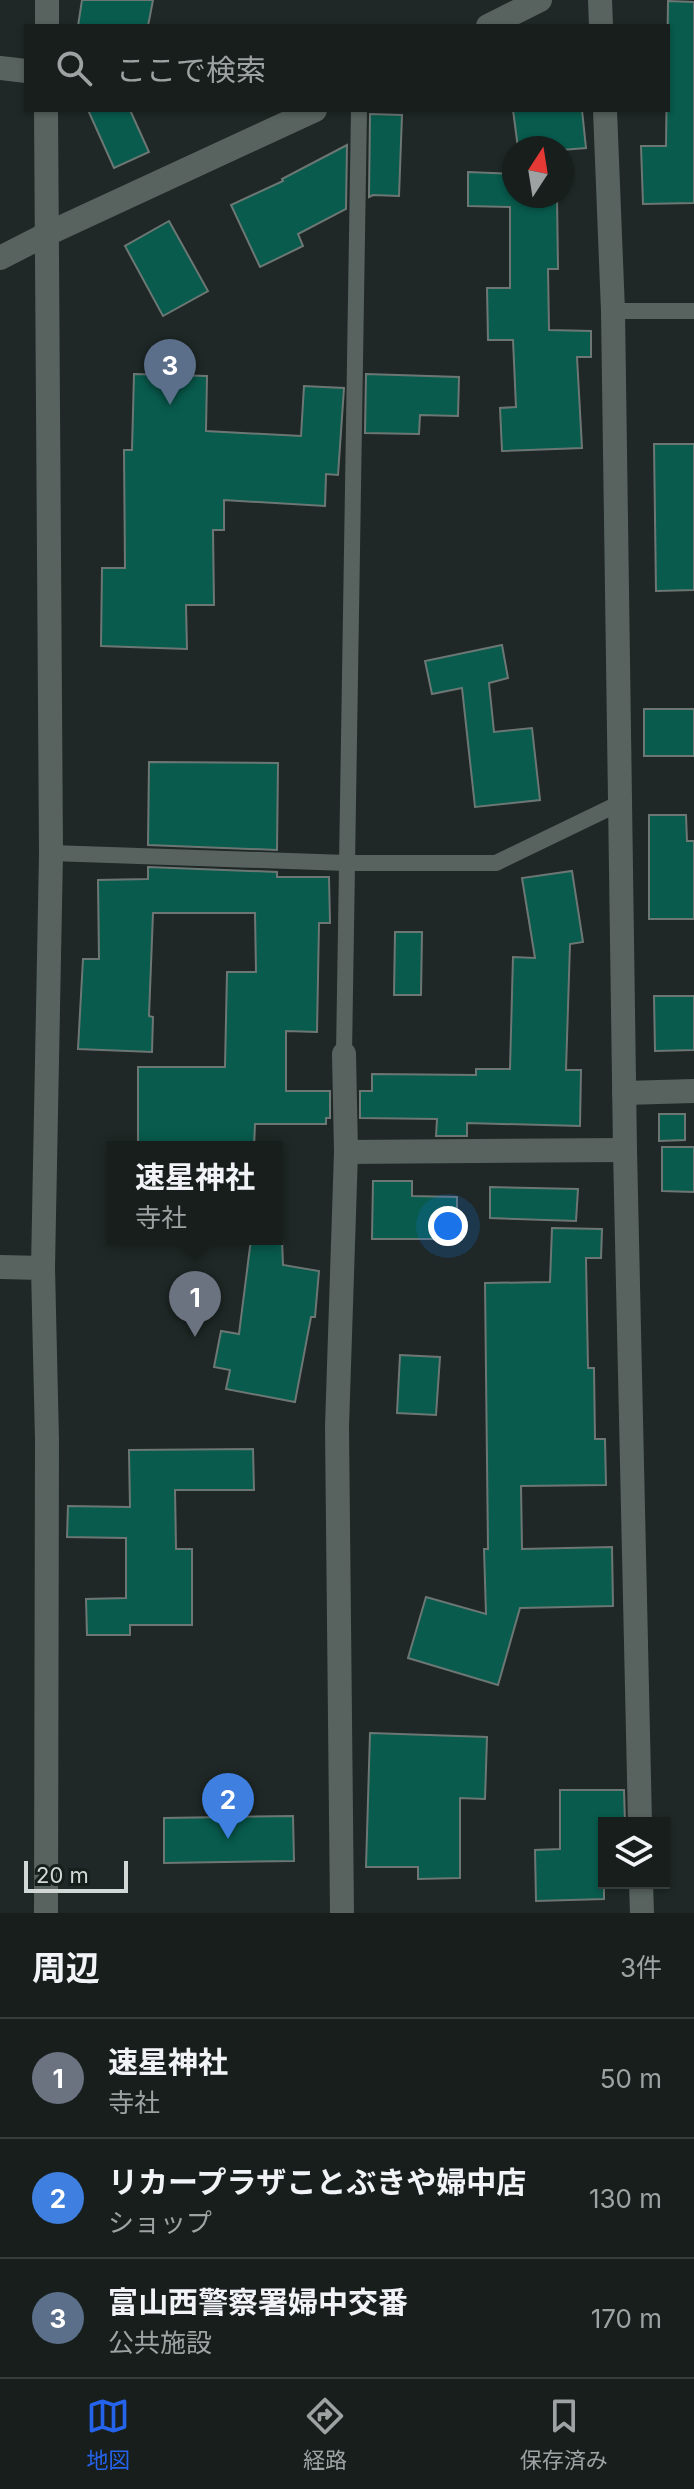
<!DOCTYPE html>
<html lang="ja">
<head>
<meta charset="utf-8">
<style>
	body { margin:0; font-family:Inter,"Noto Sans JP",sans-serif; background:#202725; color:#f1f3f6 }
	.controls { position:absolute; right:24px; bottom:24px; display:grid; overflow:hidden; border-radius:0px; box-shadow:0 2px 6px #0004 }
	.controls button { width:72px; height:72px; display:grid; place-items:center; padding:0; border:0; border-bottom:2px solid #363c3b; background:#171e1c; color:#f1f3f6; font:40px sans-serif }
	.compass { position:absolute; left:502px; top:136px; width:72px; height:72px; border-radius:50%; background:#171e1c; box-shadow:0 2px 6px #0004; rotate:12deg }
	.scale { position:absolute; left:24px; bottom:20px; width:104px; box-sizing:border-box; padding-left:8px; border:4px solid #d2d8d6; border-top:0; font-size:22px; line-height:28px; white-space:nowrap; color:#d2d8d6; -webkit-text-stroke:6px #151f1c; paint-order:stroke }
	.you { position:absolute; left:448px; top:1226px; width:28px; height:28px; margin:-20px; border:6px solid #fff; border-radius:50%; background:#1a73e8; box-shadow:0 0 0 12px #1a73e833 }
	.badge { display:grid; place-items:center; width:52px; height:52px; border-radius:50%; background:#2563eb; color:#fff; font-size:26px; font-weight:700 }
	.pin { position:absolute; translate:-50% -66px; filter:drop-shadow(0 2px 4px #0008) }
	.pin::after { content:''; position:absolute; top:42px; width:28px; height:24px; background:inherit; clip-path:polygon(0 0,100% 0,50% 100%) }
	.popup { position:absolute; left:107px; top:1141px; width:176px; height:104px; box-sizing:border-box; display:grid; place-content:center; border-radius:0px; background:#171e1c; filter:drop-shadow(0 2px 6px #0005); font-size:26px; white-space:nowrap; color:#9ea2a3 }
	.popup b { font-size:30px; color:#f1f3f6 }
	.popup::after { content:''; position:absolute; left:50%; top:100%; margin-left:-16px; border:16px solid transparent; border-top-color:#171e1c }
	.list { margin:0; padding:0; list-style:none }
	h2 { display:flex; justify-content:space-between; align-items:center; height:104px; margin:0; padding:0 32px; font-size:34px }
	h2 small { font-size:26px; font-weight:400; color:#9ea2a3 }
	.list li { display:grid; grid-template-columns:52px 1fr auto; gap:24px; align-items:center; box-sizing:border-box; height:120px; padding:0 32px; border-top:2px solid #363c3b }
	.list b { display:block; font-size:30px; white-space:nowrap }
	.list p { margin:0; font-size:26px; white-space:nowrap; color:#9ea2a3 }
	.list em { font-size:26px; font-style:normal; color:#9ea2a3 }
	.icon { flex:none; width:44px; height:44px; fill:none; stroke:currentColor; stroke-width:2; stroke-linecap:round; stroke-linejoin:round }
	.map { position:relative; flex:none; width:694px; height:1913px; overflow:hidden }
	.search { position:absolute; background:#171e1c; box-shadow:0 2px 6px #0004; left:24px; right:24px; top:24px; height:88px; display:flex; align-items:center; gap:20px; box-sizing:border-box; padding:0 28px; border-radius:0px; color:#9ea2a3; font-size:30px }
	.sheet { height:464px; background:#171e1c }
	nav { display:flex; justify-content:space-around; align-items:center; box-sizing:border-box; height:112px; border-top:2px solid #363c3b; background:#171e1c; font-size:22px; color:#9ea2a3 }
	nav a { display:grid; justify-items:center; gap:4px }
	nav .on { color:#2563eb }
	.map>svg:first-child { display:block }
	.building { fill:#085b4d; stroke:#6c7774; stroke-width:2 }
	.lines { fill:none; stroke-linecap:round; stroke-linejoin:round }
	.lane { stroke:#586360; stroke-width:16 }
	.street { stroke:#586360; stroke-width:24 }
	.secondary { stroke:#586360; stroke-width:24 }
</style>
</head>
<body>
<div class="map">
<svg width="694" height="1913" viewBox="0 0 694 1913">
	<rect width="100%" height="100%" fill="#1f2826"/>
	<g class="building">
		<polygon points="82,0 153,0 148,26 78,26"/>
		<polygon points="668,1 694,2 694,203 643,204 641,146 666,146"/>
		<polygon points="88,110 130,110 149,152 114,168"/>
		<polygon points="513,110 582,110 586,148 562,150 562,148 518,148"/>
		<polygon points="370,114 402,115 399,196 373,195 369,197"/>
		<polygon points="347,145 346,209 298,234 303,246 260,267 231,205 283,181 282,179"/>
		<polygon points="468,172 514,174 514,196 557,196 558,269 548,269 549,330 591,331 591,357 577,357 582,448 502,451 500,408 516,407 513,340 488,340 487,288 510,288 510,207 468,206"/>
		<polygon points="169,221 208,291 163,316 125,246"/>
		<polygon points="134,374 207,376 206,431 301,436 304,386 344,388 338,475 326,474 325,506 224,500 224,530 213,530 214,605 186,605 187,649 101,646 102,568 125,568 124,450 132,450"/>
		<polygon points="366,374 459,377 458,416 420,415 419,434 365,433"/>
		<polygon points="654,444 694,444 694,590 656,591"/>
		<polygon points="502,645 508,678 489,683 494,732 532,728 540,800 475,807 462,688 432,694 425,661"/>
		<rect x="644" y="709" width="50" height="47"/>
		<polygon points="149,762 278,763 277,850 148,845"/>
		<polygon points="649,815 686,815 687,841 694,841 694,919 649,919"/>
		<polygon points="148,867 277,872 277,877 329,877 330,923 319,923 317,1032 286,1031 286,1091 330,1091 330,1118 326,1118 326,1124 255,1124 254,1147 138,1147 138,1067 225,1067 227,972 256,972 255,913 153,913 149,1016 153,1017 152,1052 78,1049 83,959 99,959 98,880 148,879"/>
		<polygon points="572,871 583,942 570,944 566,1070 581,1070 580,1126 467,1123 467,1136 436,1136 437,1119 360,1118 360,1091 372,1091 372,1074 476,1075 476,1069 510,1069 513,957 535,958 522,878"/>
		<polygon points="395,932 422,932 421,995 394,995"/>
		<polygon points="654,996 694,996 694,1050 655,1051"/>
		<polygon points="659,1114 685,1114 685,1140 659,1141"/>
		<polygon points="662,1147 694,1147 694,1192 662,1191"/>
		<polygon points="373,1181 412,1181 412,1196 457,1197 457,1239 372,1239"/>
		<polygon points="490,1187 578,1189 576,1221 490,1218"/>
		<polygon points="552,1228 602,1229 601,1258 586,1258 588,1368 594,1368 595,1439 605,1439 606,1485 521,1486 522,1549 612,1547 613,1606 520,1608 498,1685 408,1658 426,1597 486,1614 484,1549 488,1549 485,1283 550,1282"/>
		<polygon points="251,1239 282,1239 283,1265 319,1271 315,1317 311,1317 295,1402 226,1389 230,1370 214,1367 221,1331 239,1334"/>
		<polygon points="400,1355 440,1357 436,1415 397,1413"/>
		<polygon points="253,1449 254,1490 175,1490 176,1549 192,1549 192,1625 130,1625 130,1635 87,1635 86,1599 126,1598 126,1538 67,1537 68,1506 130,1507 129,1450"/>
		<polygon points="370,1733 487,1737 485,1799 460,1798 460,1878 418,1879 418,1867 366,1867"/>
		<polygon points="560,1790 624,1790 625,1823 604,1823 604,1899 536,1901 535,1850 560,1849"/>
		<polygon points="293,1816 294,1861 164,1863 164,1818"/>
	</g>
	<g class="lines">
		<g class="lane">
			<polyline points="613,311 694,311"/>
			<polyline points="51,853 347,863 496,863 620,803"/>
			<polyline points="344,1054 359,110"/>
		</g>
		<g class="street">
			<polyline points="600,0 601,26"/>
			<polyline points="0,68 26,71"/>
			<polyline points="605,110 613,311 625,1150 640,1823"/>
			<polyline points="624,1093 694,1091"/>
			<polyline points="346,1152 625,1150"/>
			<polyline points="0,1267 43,1268"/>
			<polyline points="641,1883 642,1913"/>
			<polyline points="342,1913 337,1427 346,1152 344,1054"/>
		</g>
		<g class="secondary">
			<polyline points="47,26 47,0"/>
			<polyline points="488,26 540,0"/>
			<polyline points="46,110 51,853 43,1268 47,1440 46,1913"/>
			<polyline points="0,258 47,234 315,110"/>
		</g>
	</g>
</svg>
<div class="controls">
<button><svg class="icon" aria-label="layers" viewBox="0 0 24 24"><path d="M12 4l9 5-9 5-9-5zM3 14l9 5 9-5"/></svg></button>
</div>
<svg class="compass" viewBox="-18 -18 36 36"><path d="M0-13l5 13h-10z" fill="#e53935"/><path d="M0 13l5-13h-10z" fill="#9ea2a3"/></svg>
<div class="scale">20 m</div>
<div class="you"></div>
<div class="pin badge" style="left:195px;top:1337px;background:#6b7280">1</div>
<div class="popup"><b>速星神社</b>寺社</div>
<div class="pin badge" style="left:228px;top:1839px;background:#3f7fe0">2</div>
<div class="pin badge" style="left:170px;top:405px;background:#5c6f8a">3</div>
<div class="search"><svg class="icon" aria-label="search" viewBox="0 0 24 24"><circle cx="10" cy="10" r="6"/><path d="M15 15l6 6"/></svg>ここで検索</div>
</div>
<section class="sheet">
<h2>周辺<small>3件</small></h2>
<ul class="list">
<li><span class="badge" style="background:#6b7280">1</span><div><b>速星神社</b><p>寺社</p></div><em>50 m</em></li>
<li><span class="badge" style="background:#3f7fe0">2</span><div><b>リカープラザことぶきや婦中店</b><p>ショップ</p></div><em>130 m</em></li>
<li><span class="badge" style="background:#5c6f8a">3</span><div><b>富山西警察署婦中交番</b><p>公共施設</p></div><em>170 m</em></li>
</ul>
</section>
<nav>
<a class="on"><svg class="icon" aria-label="map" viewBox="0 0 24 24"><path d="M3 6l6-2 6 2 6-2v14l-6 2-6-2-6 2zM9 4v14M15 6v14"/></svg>地図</a>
<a><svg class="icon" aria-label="directions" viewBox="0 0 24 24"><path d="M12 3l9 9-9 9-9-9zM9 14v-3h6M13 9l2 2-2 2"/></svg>経路</a>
<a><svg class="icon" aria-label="saved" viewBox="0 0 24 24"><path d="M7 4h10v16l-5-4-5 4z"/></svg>保存済み</a>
</nav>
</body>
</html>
